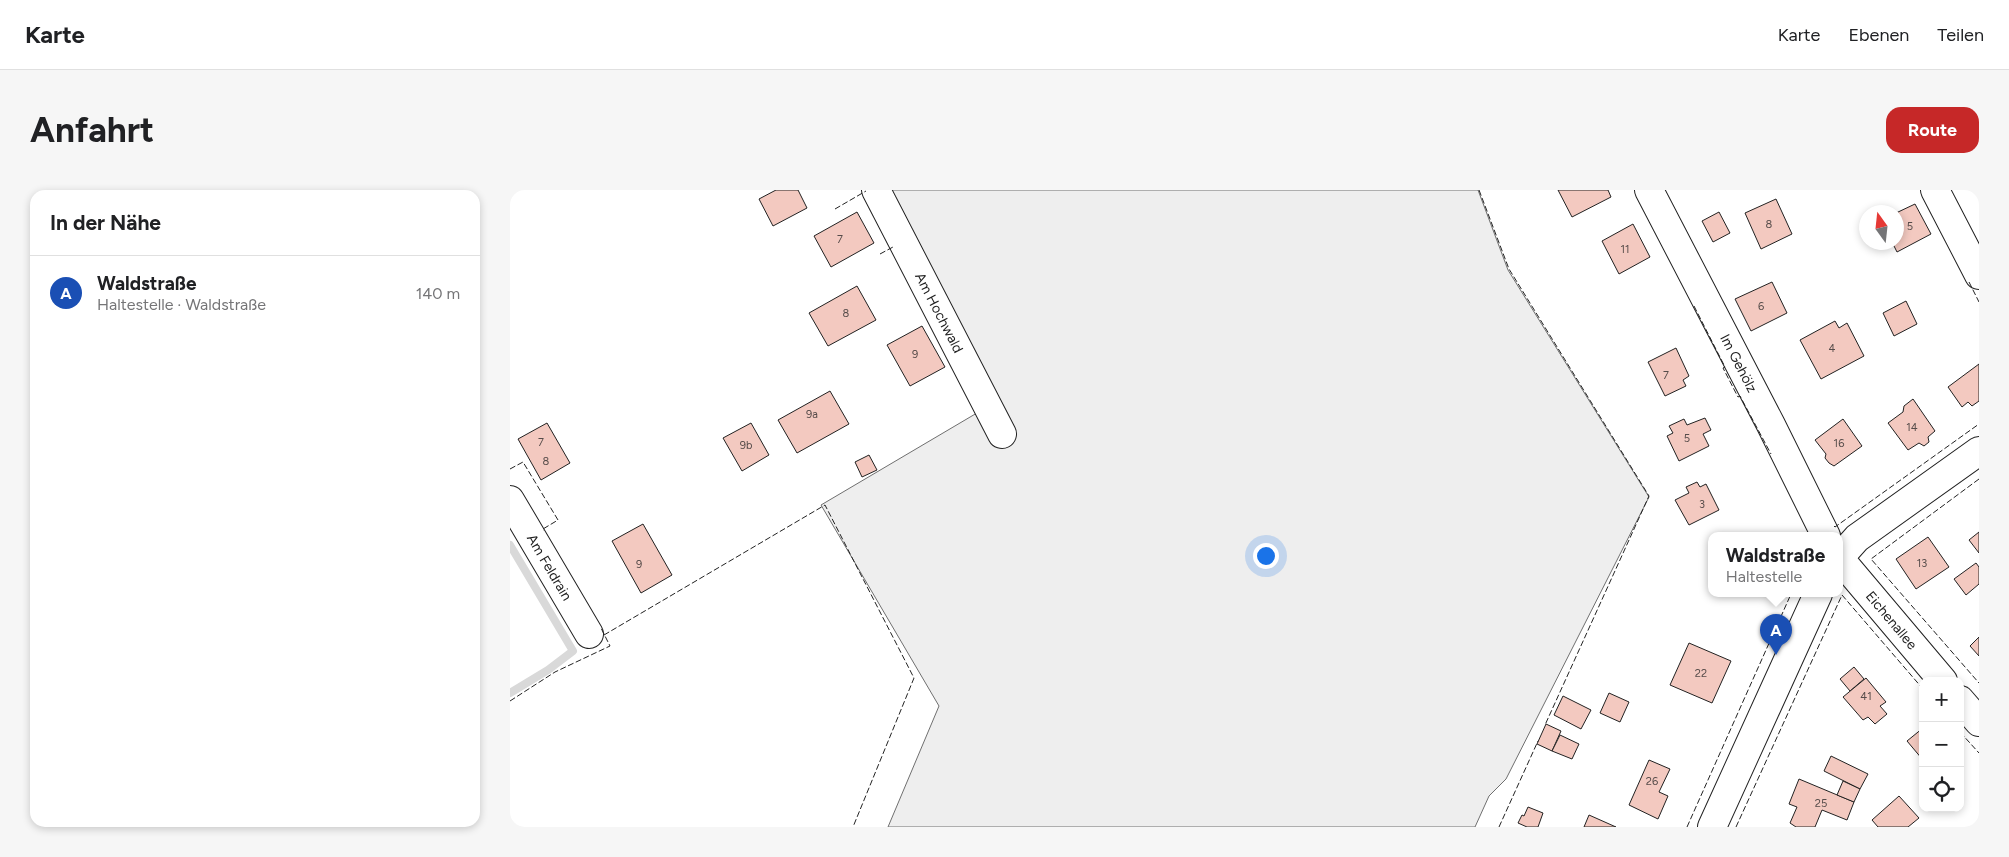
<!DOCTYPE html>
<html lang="de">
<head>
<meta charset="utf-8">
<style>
	body { margin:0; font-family:Figtree,sans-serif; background:#f6f6f6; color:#202124 }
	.controls { position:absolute; right:15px; bottom:15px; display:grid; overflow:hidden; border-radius:10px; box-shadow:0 2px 8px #0003 }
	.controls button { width:45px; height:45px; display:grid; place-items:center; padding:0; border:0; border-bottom:1px solid #e0e0e0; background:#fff; color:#202124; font:25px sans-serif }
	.compass { position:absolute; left:1349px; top:15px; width:45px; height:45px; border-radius:50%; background:#fff; box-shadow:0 2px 8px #0003; rotate:345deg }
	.you { position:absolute; left:755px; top:365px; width:18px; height:18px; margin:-12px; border:4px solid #fff; border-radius:50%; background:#1a73e8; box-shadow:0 0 0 8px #1a73e833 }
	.badge { display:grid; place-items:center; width:32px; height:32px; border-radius:50%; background:#c62828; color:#fff; font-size:16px; font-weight:700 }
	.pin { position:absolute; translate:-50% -41px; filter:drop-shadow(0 1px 2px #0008) }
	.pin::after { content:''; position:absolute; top:26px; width:18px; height:15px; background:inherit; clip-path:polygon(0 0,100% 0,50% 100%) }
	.popup { position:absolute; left:1198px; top:342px; width:135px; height:65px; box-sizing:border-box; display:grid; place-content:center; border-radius:10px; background:#fff; filter:drop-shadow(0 1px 4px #0005); font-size:16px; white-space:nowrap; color:#757577 }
	.popup b { font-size:19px; color:#202124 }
	.popup::after { content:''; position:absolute; left:50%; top:100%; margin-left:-10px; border:10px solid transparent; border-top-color:#fff }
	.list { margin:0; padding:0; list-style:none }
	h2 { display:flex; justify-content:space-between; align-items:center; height:65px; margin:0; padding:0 20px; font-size:21px }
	h2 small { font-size:16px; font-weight:400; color:#757577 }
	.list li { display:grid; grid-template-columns:32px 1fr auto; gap:15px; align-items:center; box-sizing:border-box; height:75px; padding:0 20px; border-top:1px solid #e0e0e0 }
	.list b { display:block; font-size:19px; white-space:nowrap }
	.list p { margin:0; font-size:16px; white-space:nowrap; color:#757577 }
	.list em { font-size:16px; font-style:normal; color:#757577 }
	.icon { flex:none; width:28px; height:28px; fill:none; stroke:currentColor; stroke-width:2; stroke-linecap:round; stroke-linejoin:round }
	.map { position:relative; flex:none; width:1469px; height:637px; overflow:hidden; border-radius:15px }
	header { display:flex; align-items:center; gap:30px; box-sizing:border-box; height:70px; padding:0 25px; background:#fff; border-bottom:1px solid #e0e0e0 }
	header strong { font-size:24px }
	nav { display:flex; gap:28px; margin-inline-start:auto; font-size:18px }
	.intro { display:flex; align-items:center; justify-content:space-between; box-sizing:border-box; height:120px; padding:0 30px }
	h1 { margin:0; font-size:35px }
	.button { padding:12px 22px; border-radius:15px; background:#c62828; color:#fff; font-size:18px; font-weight:700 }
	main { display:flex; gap:30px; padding:0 30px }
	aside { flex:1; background:#fff; border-radius:15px; box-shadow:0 2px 8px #0003 }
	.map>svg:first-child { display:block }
	.green { fill:#eee; stroke:#6f6f6f }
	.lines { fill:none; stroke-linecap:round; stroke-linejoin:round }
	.stream { stroke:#d9d9d9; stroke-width:8 }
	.building { fill:#f3c9c0; stroke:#222 }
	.minor-casing { stroke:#222; stroke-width:30 }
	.minor { stroke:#fff; stroke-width:28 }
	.fence { stroke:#222; stroke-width:1; stroke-dasharray:6 2.5; stroke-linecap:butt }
	.labels { text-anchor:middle; stroke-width:4; stroke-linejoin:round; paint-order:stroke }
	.number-label { font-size:11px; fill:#564c4a }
	.street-label { font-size:14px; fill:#222; stroke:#fff }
</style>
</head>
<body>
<header>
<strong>Karte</strong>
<nav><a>Karte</a><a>Ebenen</a><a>Teilen</a></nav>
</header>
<div class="intro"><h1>Anfahrt</h1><a class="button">Route</a></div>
<main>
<aside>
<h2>In der Nähe<small></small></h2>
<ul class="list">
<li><span class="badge" style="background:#1a4fb4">A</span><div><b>Waldstraße</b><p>Haltestelle · Waldstraße</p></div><em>140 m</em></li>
</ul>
</aside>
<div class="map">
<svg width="1469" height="637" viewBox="0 0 1469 637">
	<rect width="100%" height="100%" fill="#fff"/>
	<polygon class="green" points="370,0 968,0 998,80 1139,307 996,589 979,606 965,637 378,637 429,516 311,315 472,220"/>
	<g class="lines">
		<polyline class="stream" points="0,355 63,461 38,480 0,503"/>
	</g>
	<g class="building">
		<polygon points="266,0 288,0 297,18 263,36 249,9"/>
		<polygon points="1048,0 1098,0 1101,7 1062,27"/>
		<polygon points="1266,9 1282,44 1251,59 1235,23"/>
		<polygon points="1405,14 1421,44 1387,62 1382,52 1386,52 1386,23"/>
		<polygon points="347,22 364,53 321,77 304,46"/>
		<polygon points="1209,22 1220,43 1203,52 1192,31"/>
		<polygon points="1123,34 1140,67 1109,84 1092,51"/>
		<polygon points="1262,92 1277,123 1241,141 1225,109"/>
		<polygon points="347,96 366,130 318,156 299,123"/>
		<polygon points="1396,111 1407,134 1384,146 1373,123"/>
		<polygon points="1325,131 1329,138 1337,133 1354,166 1311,189 1290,150"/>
		<polygon points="412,136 435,177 400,196 377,155"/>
		<polygon points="1166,158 1179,186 1173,190 1176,196 1155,206 1138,172"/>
		<polygon points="1469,174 1469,211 1462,216 1458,212 1452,217 1438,197"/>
		<polygon points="320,201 339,234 287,263 268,230"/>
		<polygon points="1403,209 1425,241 1418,247 1419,252 1414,256 1409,253 1398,260 1378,233 1393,222 1394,216"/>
		<polygon points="1195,228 1201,240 1193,244 1199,256 1169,271 1157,246 1163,243 1159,236 1174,229 1177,235"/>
		<polygon points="1333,229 1352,256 1324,276 1319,273 1315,268 1316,264 1305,250"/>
		<polygon points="37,233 60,273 31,290 8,249"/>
		<polygon points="241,233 259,265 232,281 213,248"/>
		<polygon points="359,265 367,280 352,287 345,272"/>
		<polygon points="1187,292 1190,297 1196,294 1209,320 1179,335 1165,310 1179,303 1176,297"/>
		<polygon points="133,334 162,385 131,403 102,351"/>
		<polygon points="1469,342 1469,363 1459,350"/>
		<polygon points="1418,347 1439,377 1406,399 1386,369"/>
		<polygon points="1466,373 1469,377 1469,394 1456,405 1444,389"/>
		<polygon points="1469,447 1469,466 1460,456"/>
		<polygon points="1179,453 1221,471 1202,513 1160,495"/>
		<polygon points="1344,477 1354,489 1340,501 1330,489"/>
		<polygon points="1356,488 1376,512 1370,516 1377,524 1365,534 1358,527 1353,530 1333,507"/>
		<polygon points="1099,503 1119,512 1110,532 1090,523"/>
		<polygon points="1053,506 1081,520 1071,539 1044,525"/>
		<polygon points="1036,534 1051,541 1042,561 1027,554"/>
		<polygon points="1413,538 1413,570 1397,551"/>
		<polygon points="1050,545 1069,554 1062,569 1042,561"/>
		<polygon points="1321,566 1358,584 1350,599 1314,581"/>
		<polygon points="1139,570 1160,579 1149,602 1158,606 1148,629 1119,615"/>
		<polygon points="1289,589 1344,612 1337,630 1312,620 1305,637 1286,637 1280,633 1287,617 1279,614"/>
		<polygon points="1333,591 1350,599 1344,612 1327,605"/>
		<polygon points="1389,606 1409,628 1398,637 1368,637 1362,630"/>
		<polygon points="1018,617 1033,623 1028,637 1017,637 1008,633 1012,625 1014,626"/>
		<polygon points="1079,625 1106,637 1074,637"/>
	</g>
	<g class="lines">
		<g class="minor-casing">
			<g id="minor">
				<path id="s1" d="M366,0L492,244"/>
				<path id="s2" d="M1139,0L1261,235L1316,346"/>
				<polyline points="1425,0 1469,85"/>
				<path id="s3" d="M0,310L79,444"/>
				<polyline points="1330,367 1347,348 1469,261"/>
				<path id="s4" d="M1330,369L1433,491"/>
				<polyline points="1450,510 1469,532"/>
				<polyline points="1202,637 1308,404"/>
			</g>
		</g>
		<use href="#minor" class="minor"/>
		<g class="fence">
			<polyline points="969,0 999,79 1139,306 1035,535"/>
			<polyline points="325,19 356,1"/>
			<polyline points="370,64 383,57"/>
			<polyline points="1459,92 1469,112"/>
			<polyline points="1184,116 1215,177 1213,178 1228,207 1230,206 1261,264"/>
			<polyline points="0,279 13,272 48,330 33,339 34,341"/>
			<polyline points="1469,289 1361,369 1469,493"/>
			<polyline points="1324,336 1325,337 1469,234"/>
			<polyline points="94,445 315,315 404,488 343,637"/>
			<polyline points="0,511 45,482 100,456 91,438"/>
			<polyline points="1450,542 1469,563"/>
			<polyline points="989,637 1028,551"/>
			<polyline points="1177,637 1281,404"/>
			<polyline points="1226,637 1332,405 1413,499"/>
		</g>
	</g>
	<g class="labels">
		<g class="number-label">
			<text x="1259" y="38">8</text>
			<text x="1400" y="40">5</text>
			<text x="330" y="53">7</text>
			<text x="1115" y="63">11</text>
			<text x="1251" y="120">6</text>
			<text x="336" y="127">8</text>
			<text x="1322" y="162">4</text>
			<text x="405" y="168">9</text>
			<text x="1156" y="189">7</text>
			<text x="302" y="228">9a</text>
			<text x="1402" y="241">14</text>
			<text x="1177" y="252">5</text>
			<text x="31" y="256">7</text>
			<text x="1329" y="257">16</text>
			<text x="236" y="259">9b</text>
			<text x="36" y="275">8</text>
			<text x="1192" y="318">3</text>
			<text x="1412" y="377">13</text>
			<text x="129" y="378">9</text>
			<text x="1191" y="487">22</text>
			<text x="1356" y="510">41</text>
			<text x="1142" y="595">26</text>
			<text x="1311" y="617">25</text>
		</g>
		<g class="street-label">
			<text dy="5" stroke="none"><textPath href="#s1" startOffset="138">Am Hochwald</textPath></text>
			<text dy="5" stroke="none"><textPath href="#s2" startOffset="195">Im Gehölz</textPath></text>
			<text dy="5" stroke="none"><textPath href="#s3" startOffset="78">Am Feldrain</textPath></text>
			<text dy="5" stroke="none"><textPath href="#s4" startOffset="80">Eichenallee</textPath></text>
		</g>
	</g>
</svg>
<div class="controls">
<button>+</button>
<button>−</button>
<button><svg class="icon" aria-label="locate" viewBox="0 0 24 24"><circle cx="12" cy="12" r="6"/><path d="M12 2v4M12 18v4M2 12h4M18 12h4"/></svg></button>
</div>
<svg class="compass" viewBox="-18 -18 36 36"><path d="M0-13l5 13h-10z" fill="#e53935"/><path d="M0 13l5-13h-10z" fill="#757577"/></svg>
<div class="you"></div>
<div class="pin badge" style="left:1266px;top:465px;background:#1a4fb4">A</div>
<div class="popup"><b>Waldstraße</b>Haltestelle</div>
</div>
</main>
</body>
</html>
